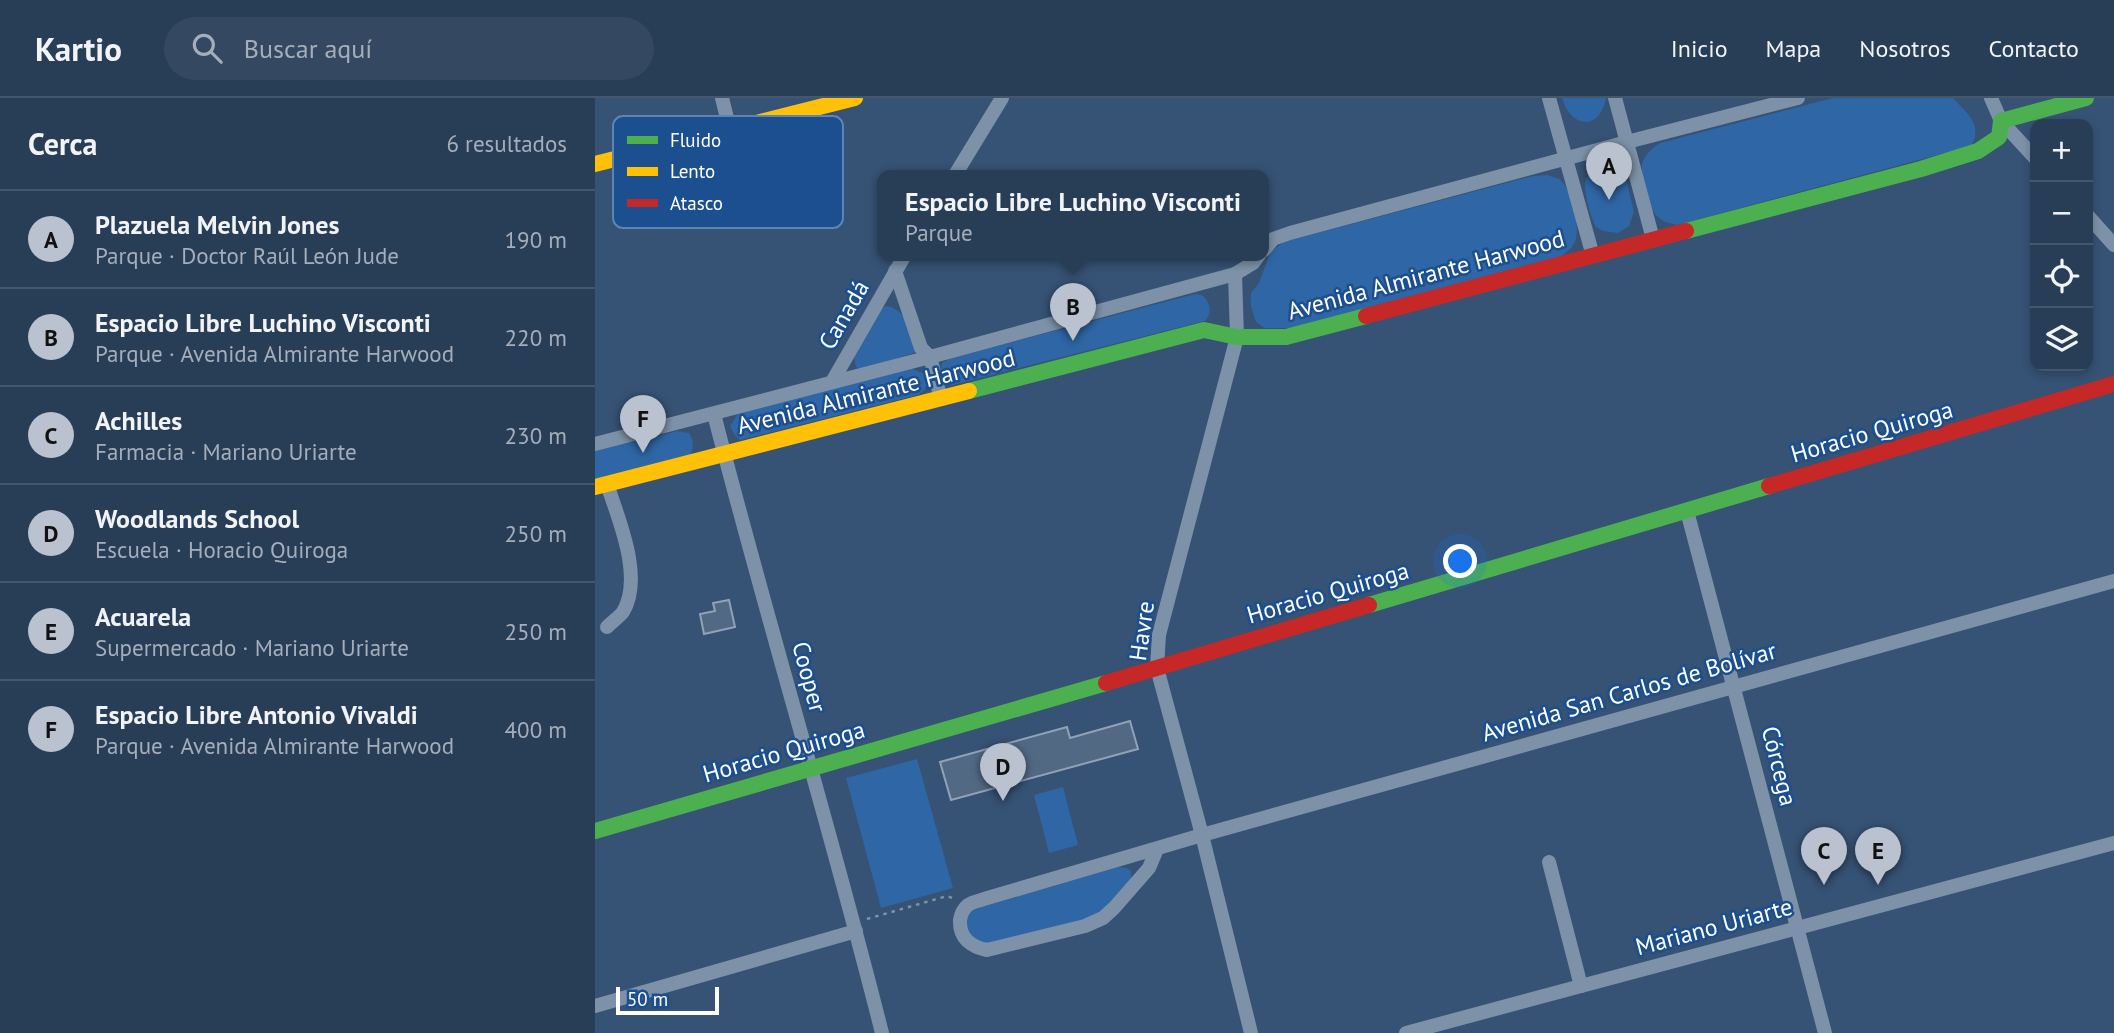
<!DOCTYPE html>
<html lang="es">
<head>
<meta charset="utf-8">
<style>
	body { margin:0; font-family:"PT Sans",sans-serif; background:#344961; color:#f1f3f6 }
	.controls { position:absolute; right:21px; top:21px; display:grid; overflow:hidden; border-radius:14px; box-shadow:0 4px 10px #0003 }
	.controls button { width:63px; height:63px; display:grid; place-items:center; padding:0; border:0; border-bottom:2px solid #44576d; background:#283e57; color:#f1f3f6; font:35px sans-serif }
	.scale { position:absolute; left:21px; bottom:18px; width:103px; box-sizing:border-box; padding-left:7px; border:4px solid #fff; border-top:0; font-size:19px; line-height:24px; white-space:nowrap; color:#fff; -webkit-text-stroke:5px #1b4f8f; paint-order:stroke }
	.you { position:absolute; left:866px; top:464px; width:24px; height:24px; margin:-18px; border:5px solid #fff; border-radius:50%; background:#1a73e8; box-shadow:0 0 0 10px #1a73e833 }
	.badge { display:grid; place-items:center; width:46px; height:46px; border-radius:50%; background:#b9c2ce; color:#111; font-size:23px; font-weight:700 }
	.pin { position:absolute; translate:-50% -58px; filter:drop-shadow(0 2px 4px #0008) }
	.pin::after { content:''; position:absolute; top:37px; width:24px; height:21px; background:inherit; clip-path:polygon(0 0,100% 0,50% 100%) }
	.popup { position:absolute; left:282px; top:72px; width:392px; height:91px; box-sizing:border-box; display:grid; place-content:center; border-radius:14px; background:#283e57; filter:drop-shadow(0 2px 5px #0005); font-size:23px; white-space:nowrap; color:#a5aeba }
	.popup b { font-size:26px; color:#f1f3f6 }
	.popup::after { content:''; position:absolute; left:50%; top:100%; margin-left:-14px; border:14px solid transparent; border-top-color:#283e57 }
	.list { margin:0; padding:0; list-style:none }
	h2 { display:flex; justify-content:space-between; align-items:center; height:91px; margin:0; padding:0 28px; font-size:30px }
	h2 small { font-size:23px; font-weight:400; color:#a5aeba }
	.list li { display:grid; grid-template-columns:46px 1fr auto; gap:21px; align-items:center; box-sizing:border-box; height:98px; padding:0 28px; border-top:2px solid #44576d }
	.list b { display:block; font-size:26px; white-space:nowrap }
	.list p { margin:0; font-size:23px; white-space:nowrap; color:#a5aeba }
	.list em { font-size:23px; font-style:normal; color:#a5aeba }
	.icon { flex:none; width:38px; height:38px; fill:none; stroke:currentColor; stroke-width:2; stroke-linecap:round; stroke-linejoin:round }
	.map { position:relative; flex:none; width:1519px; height:935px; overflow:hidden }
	header { display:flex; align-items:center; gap:42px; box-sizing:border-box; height:98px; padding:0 35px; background:#283e57; border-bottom:2px solid #44576d }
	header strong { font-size:33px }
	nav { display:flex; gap:38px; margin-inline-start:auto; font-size:24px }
	.search { width:490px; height:63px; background:#344961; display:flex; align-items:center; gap:18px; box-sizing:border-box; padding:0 24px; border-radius:38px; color:#a5aeba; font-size:26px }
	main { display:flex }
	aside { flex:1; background:#283e57 }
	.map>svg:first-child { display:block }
	.green { fill:#2f66a5 }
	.building { fill:#526984; stroke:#92a2b6; stroke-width:2 }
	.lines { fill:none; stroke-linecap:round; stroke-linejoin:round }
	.path { stroke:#7d92a8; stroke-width:2.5; stroke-dasharray:3.5 5; stroke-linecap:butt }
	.street { stroke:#7d92a8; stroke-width:14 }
	.fast { stroke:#4caf50; stroke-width:16 }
	.slow { stroke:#ffc107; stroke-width:16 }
	.jam { stroke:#c62828; stroke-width:16 }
	.labels { text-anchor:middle; stroke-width:5; stroke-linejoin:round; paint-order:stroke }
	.street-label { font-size:24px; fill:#fff; stroke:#1b4f8f }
	.key { fill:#1b4f8f; stroke:#5f84b1; stroke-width:2 }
	.key-label { font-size:19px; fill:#fff }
</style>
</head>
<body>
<header>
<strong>Kartio</strong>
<div class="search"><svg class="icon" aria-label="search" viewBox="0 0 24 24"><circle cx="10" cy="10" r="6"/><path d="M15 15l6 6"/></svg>Buscar aquí</div>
<nav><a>Inicio</a><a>Mapa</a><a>Nosotros</a><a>Contacto</a></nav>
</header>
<main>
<aside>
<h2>Cerca<small>6 resultados</small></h2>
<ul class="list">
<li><span class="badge">A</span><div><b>Plazuela Melvin Jones</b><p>Parque · Doctor Raúl León Jude</p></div><em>190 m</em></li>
<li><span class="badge">B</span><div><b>Espacio Libre Luchino Visconti</b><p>Parque · Avenida Almirante Harwood</p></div><em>220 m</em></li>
<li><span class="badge">C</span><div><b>Achilles</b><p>Farmacia · Mariano Uriarte</p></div><em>230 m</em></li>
<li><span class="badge">D</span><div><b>Woodlands School</b><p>Escuela · Horacio Quiroga</p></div><em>250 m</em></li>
<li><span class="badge">E</span><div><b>Acuarela</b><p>Supermercado · Mariano Uriarte</p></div><em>250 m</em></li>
<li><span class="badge">F</span><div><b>Espacio Libre Antonio Vivaldi</b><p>Parque · Avenida Almirante Harwood</p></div><em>400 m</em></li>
</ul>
</aside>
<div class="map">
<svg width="1519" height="935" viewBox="0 0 1519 935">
	<rect width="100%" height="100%" fill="#365274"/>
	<g class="green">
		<path d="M967,0H1011C1005,33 976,31 967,0Z"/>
		<path d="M1238,0H1358C1371,14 1389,27 1376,48L1082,127C1074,125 1067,124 1062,118C1054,111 1045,75 1047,66C1050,56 1057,50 1065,45Z"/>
		<path d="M1012,68L1023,70L1030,77L1039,114L1034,128L1023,135L1008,133L1001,129C997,122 995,114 993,107C988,85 987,73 1012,68Z"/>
		<path d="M953,77C956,79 960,79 964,81C977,90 987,132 979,146C976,151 971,154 967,158L699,230H669L661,224L656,209V195L664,185L673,160L678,152L689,144L938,78Z"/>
		<path d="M600,196L607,197C615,204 618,214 610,223L357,287C346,284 344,275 347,265L356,260Z"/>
		<path d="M291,208C312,210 316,236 321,253L319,255L268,271L262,270L260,266L259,257L287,210Z"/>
		<polygon points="316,270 329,276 332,284 330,292 322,297 145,342 139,336 135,328 142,317 148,314"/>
		<path d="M83,333L94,335C99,343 99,349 95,358L0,381V352Z"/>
		<polygon points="322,661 358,790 286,810 251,680"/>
		<polygon points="468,689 483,747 454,755 439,697"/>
		<polygon points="523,769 532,770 536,773 536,782 510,812 497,820 392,849 376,845 370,821 377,812"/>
	</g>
	<g class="building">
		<polygon points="134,502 140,529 109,536 105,516 120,513 118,505"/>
		<polygon points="535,623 543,651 356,702 345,664 472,629 475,640"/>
	</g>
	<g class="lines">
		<polyline class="path" points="272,821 352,798 360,801"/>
		<g class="street">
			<polyline points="127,0 135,32"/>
			<polyline points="954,0 998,158"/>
			<polyline points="1020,0 1058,141"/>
			<polyline points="1396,0 1406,23 1440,60"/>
			<polyline points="360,77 407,0"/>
			<polyline points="1493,118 1519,147"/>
			<polyline points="669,152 678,141 695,135 1032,44 1203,0"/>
			<polyline points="300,173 326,250 335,259 346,301"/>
			<polyline points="640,176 642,239 564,537 562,570 607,737 656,935"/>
			<polyline points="237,284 310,157"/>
			<path d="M119,316C172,523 235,728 287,935"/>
			<polyline points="0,346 335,259 640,176 658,165 664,157"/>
			<polyline points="1092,413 1230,935"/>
			<path d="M12,529C17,524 24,519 28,514C49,479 23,420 12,386"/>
			<path d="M562,751L554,770L519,810L508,820L490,828L392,852C376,849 364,840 365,822C366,816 368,811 373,807C377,804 384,803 389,801L607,737L1519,483"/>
			<polyline points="954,764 986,888"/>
			<polyline points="0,908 261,833"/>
			<polyline points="811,935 1519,745"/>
		</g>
		<g class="fast">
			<polyline points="1091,133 1326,71 1383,53 1404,39 1406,23 1491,0"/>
			<polyline points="374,293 609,232 642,239 691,239 771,218"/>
			<polyline points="774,507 1174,388"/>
			<polyline points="0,733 511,585"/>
		</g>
		<g class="slow">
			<polyline points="0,66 260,0"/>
			<polyline points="0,389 374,293"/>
		</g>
		<g class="jam">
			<polyline points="771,218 1091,133"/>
			<polyline points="1174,388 1519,286"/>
			<polyline points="511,585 774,507"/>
		</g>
	</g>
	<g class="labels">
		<g class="street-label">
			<text transform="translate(831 177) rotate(-15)" y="8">Avenida Almirante Harwood</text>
			<text transform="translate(249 217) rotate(-60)" y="8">Canadá</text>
			<text transform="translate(281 294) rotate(-14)" y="8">Avenida Almirante Harwood</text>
			<text transform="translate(1277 334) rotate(-16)" y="8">Horacio Quiroga</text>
			<text transform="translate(733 495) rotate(-16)" y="8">Horacio Quiroga</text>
			<text transform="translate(547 533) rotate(-82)" y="8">Havre</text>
			<text transform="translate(214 579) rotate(75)" y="8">Cooper</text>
			<text transform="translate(1034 594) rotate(-16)" y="8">Avenida San Carlos de Bolívar</text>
			<text transform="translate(189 654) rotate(-16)" y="8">Horacio Quiroga</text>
			<text transform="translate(1184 668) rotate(76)" y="8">Córcega</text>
			<text transform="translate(1119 829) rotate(-15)" y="8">Mariano Uriarte</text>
		</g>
	</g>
	<rect x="18" y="18" width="230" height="112" rx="10" class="key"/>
	<rect x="32" y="38" width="31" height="8" fill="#4caf50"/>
	<rect x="32" y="69" width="31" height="9" fill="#ffc107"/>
	<rect x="32" y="101" width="31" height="8" fill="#c62828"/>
	<g class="key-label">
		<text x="75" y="49">Fluido</text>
		<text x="75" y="80">Lento</text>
		<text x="75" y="112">Atasco</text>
	</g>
</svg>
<div class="controls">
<button>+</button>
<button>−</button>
<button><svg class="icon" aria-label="locate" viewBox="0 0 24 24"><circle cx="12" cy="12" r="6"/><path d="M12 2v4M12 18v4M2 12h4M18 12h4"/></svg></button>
<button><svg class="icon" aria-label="layers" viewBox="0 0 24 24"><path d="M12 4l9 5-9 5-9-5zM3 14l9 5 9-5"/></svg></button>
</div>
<div class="scale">50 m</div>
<div class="you"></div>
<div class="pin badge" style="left:1014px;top:102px">A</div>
<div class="pin badge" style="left:478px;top:243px">B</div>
<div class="popup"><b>Espacio Libre Luchino Visconti</b>Parque</div>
<div class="pin badge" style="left:1229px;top:787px">C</div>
<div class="pin badge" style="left:408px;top:703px">D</div>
<div class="pin badge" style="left:1283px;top:787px">E</div>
<div class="pin badge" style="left:48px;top:355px">F</div>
</div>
</main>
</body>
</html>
